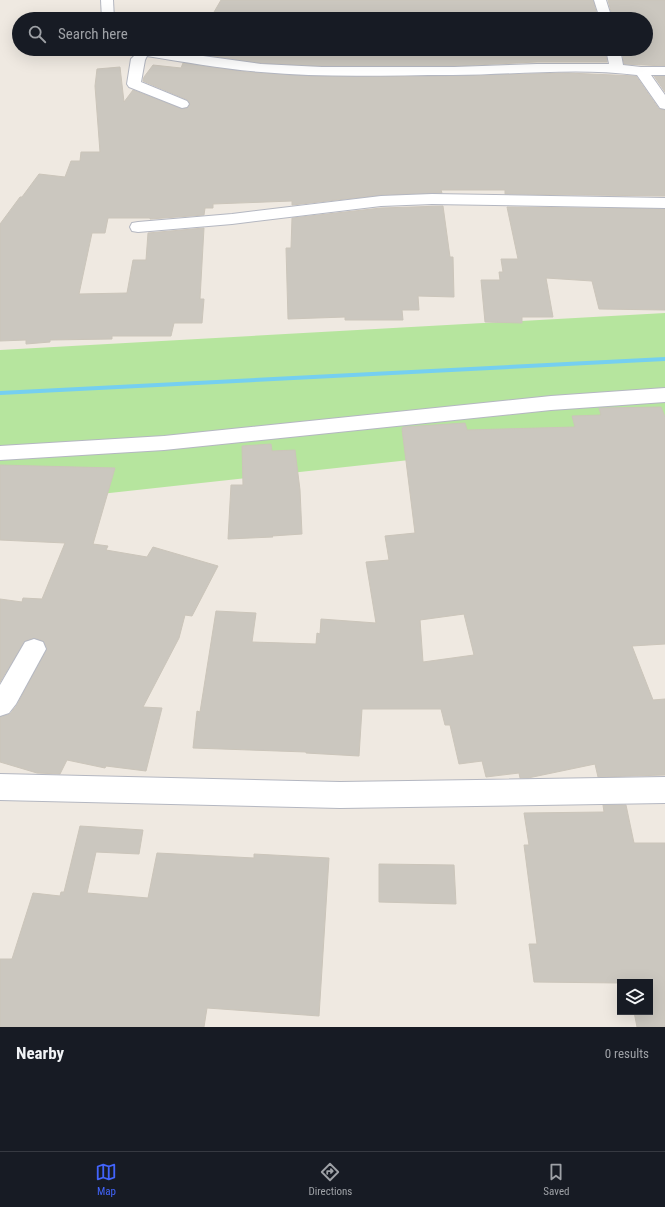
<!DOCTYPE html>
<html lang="en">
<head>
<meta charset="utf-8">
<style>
	body { margin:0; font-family:"Roboto Condensed",sans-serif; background:#242831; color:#f1f3f6 }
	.controls { position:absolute; right:12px; bottom:12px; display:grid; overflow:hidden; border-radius:0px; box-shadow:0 4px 16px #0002 }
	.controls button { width:36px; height:36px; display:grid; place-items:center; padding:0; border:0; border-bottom:1px solid #363941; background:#171b24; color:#f1f3f6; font:20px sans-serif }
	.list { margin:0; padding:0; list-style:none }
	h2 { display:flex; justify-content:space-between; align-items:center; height:52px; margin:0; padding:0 16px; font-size:17px }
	h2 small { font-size:13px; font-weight:400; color:#9ea1a6 }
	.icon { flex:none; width:22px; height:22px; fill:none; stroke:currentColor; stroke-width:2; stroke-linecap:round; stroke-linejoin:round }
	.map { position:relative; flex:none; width:665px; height:1027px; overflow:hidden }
	.search { position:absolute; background:#171b24; box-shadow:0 4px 16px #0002; left:12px; right:12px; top:12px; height:44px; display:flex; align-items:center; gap:10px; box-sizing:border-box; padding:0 14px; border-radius:22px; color:#9ea1a6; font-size:15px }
	.sheet { height:124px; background:#171b24 }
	nav { display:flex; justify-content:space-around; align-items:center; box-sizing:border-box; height:56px; border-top:1px solid #363941; background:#171b24; font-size:11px; color:#9ea1a6 }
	nav a { display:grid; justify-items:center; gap:2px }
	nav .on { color:#4264fb }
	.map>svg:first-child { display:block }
	.green { fill:#b6e59e }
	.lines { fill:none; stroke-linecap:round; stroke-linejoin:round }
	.stream { fill:#75cff0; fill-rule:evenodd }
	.building { fill:#cbc7bf; stroke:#cbc5ba; fill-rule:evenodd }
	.minor-casing { stroke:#b4b7c1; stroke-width:2 }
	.minor { fill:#fff; fill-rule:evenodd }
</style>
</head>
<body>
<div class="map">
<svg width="665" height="1027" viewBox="0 0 665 1027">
	<rect width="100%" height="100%" fill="#efe9e1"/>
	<polygon class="green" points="665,313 665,432 0,505 0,350"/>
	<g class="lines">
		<polygon class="stream" points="665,357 665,361 0,395 0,391"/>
	</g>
	<g class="building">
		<polygon points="221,0 593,0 598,19 210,19"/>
		<polygon points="608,0 665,0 665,66 624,64 622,49 646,49 646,19 613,19"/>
		<polygon points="192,49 605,49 607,62 537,62 454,66 322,66 261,63 190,53"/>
		<polygon points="183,63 247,72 308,76 452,76 568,73 636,76 659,109 665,110 665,196 505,194 505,190 441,190 442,193 381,195 292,205 292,201 213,204 213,208 205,208 204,215 150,219 150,218 108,218 105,233 92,233 79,294 127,293 133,260 146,260 148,233 204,228 200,299 204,299 202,323 174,323 171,336 112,336 112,339 50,340 50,342 26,344 26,340 0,341 0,224 20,197 22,197 39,174 65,177 71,161 80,161 81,152 100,152 95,86 97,69 120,67 124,102 133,90 182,109 187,108 190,105 188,100 143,81 144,77 153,65 181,68"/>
		<polygon points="654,76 665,76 665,92"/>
		<polygon points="443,206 450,257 453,257 454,297 418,296 419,310 402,310 403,320 345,320 345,317 288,319 286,248 291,248 292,218 381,208"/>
		<polygon points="507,207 665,209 665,310 599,309 592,281 546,278 553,317 522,317 522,323 485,322 481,280 500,280 499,272 503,272 501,259 518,259"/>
		<path d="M661,407L665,417V644L632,646L653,700L665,699V775L598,777L595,764L528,778H520L519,773L486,777L482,761L459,764L450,725H445L441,709H362L359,756L306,753V752L193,748L197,711L200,712L216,611L256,613L252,642L316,644L317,633L320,634L321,619L376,623L366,562L389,560L385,536L415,533L402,429L403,427L465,423L467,430L575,427L572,416L601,415L599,408ZM464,614L474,655L423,662L420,620Z"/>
		<polygon points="271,444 272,451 295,450 300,490 302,534 272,536 273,537 228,539 231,485 243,485 242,446"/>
		<polygon points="0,465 115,468 93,544 108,546 106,550 147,557 153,547 218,566 192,616 185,615 179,638 143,707 162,708 146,771 106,766 105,768 67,760 60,774 37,773 0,762 0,717 10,714 17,705 47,648 43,641 34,638 25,641 0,682 0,599 22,602 23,598 42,599 65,543 0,540"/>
		<polygon points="603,805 626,805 634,843 665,843 665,1027 637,1027 634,1012 650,1012 650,982 620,983 534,982 529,944 537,944 524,845 529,845 524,813 604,812"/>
		<polygon points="80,826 143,830 139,854 96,852 87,893 148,898 157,853 254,858 254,854 329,858 319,1016 207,1008 204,1027 0,1027 0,959 12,959 33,893 60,896 61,892 64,892"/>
		<polygon points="379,864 454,865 456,904 379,902"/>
	</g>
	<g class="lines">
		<g class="minor-casing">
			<g id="minor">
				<polygon points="101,0 113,0 114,19 102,19"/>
				<polygon points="594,0 606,0 612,19 600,19"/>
				<path d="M116,49H152L261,64L322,67H454L537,64H609L606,49H620L623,65L641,67H665V75H651L665,95V109L660,108L637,75C576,67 513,75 452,75C389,75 324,78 261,72C223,69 185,62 147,56L145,60L141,82L187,101L189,104L187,107L182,108L129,87L127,84L131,59L135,55L118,52Z"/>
				<polygon points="432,194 665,198 665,208 432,204 381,206 232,224 138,232 132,231 130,227 132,223 138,222 232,214 381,196"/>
				<polygon points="665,388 665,402 551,410 164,450 0,460 0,446 164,436 551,396"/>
				<polygon points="34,639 43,642 46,649 16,704 9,713 0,716 0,685 25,642"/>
				<polygon points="0,774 340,782 665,777 665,803 340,808 0,800"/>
			</g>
		</g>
		<use href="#minor" class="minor"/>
	</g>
</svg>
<div class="controls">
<button><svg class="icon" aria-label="layers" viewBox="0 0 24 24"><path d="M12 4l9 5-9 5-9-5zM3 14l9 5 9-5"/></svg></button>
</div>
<div class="search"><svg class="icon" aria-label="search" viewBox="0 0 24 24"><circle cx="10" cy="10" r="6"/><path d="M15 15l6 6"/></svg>Search here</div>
</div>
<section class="sheet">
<h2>Nearby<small>0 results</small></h2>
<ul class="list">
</ul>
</section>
<nav>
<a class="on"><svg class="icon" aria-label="map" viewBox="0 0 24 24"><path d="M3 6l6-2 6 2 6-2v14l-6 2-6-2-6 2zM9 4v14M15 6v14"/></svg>Map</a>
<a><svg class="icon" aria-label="directions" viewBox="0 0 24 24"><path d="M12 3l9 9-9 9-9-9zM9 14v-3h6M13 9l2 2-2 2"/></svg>Directions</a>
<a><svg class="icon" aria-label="saved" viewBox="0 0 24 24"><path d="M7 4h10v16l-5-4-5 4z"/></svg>Saved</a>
</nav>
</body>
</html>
